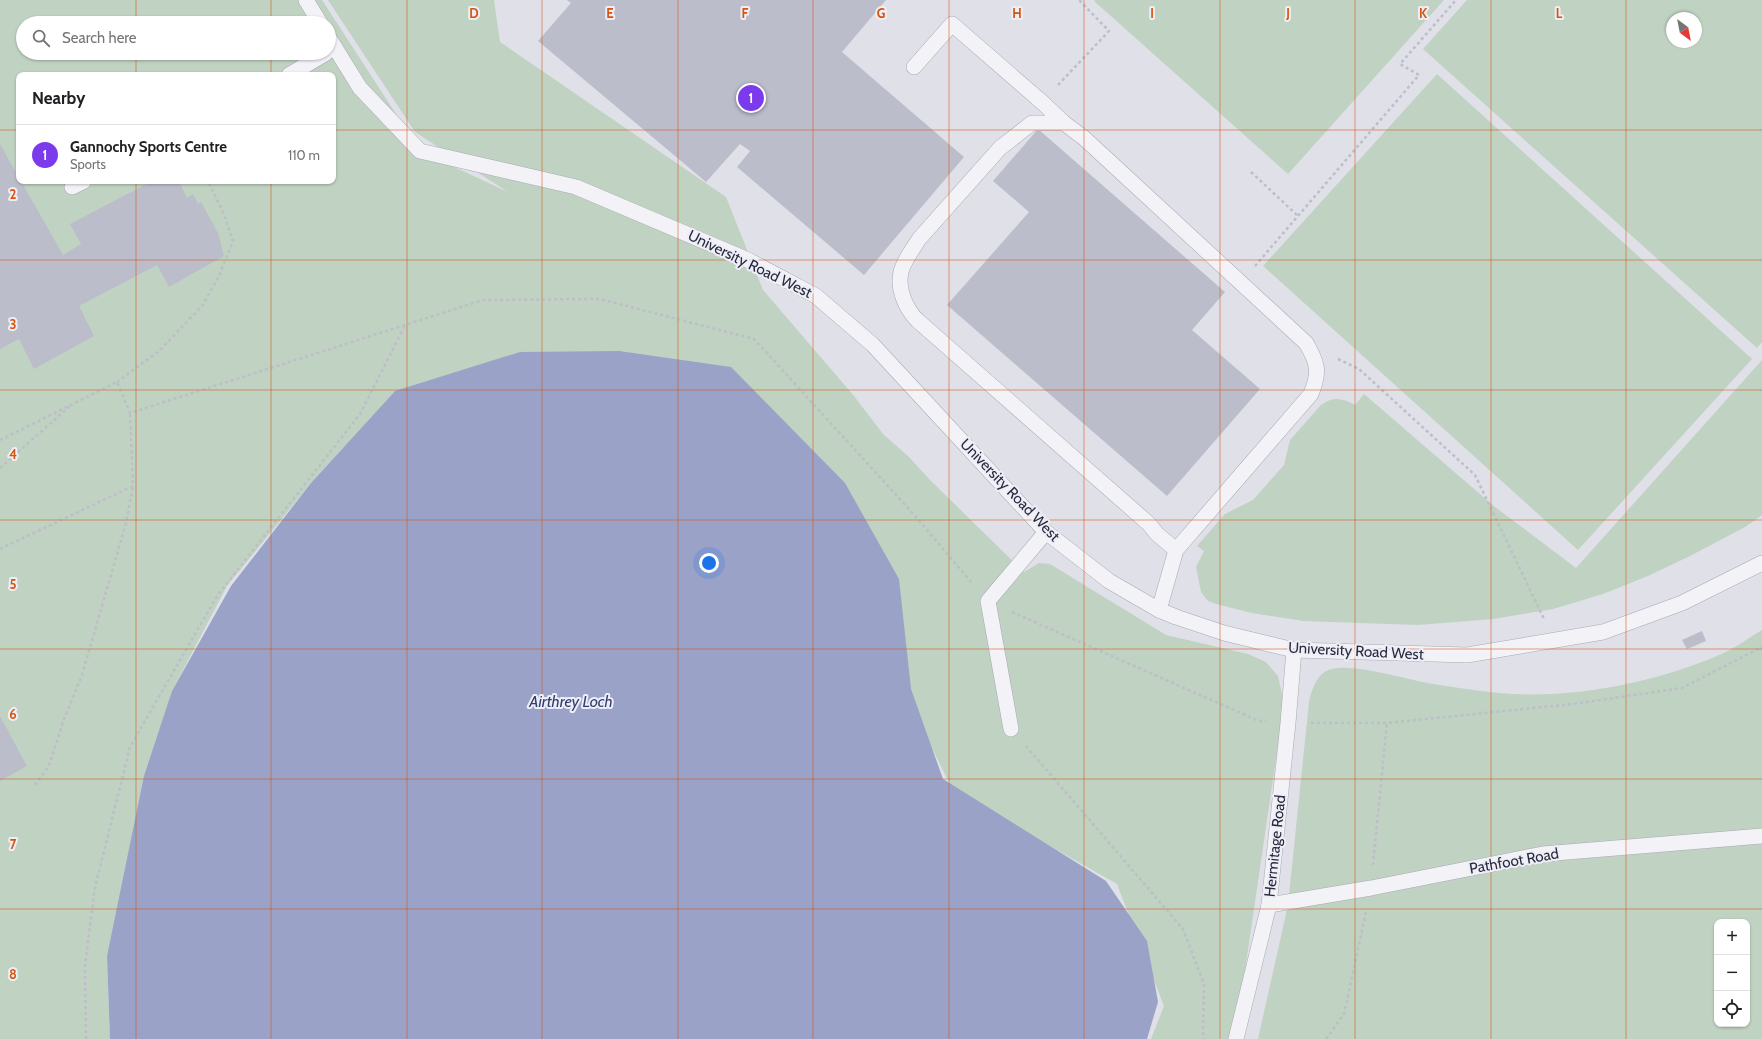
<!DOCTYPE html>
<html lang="en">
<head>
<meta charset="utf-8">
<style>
	body { margin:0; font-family:Cabin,sans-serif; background:#f2f2f2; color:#202124 }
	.controls { position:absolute; right:12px; bottom:12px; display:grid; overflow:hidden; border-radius:8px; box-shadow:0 1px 3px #0004 }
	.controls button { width:36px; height:36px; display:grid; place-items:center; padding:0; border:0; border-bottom:1px solid #e0e0e0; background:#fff; color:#202124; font:20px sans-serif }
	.compass { position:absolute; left:1666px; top:12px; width:36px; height:36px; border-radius:50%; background:#fff; box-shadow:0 1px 3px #0004; rotate:148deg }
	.you { position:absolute; left:709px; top:563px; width:14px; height:14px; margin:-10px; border:3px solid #fff; border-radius:50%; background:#1a73e8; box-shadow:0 0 0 6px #1a73e833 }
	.badge { display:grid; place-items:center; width:26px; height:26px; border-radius:50%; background:#7c3aed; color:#fff; font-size:13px; font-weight:700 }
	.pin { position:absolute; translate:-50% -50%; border:2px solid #fff; box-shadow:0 1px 4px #0006 }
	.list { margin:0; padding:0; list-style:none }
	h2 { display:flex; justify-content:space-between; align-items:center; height:52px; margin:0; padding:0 16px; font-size:17px }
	h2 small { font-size:13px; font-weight:400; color:#757577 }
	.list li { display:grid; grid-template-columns:26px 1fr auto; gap:12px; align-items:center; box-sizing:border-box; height:60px; padding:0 16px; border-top:1px solid #e0e0e0 }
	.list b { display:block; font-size:15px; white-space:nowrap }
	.list p { margin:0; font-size:13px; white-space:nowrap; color:#757577 }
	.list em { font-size:13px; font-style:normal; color:#757577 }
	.icon { flex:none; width:22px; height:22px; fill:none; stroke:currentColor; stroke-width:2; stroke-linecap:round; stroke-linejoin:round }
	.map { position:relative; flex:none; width:1762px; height:1039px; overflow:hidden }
	.search { position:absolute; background:#fff; box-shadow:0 1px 3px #0004; left:16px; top:16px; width:320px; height:44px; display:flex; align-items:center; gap:10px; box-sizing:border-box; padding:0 14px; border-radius:22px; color:#757577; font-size:15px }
	.panel { position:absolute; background:#fff; box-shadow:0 1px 3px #0004; left:16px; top:72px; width:320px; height:112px; border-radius:8px }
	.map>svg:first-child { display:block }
	.green { fill:#c0d2c1; fill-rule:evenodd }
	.water { fill:#9aa2c8 }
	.building { fill:#bcbdcb }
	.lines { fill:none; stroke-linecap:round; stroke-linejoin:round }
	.service-casing { stroke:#a8a9b5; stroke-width:16 }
	.path { stroke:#bdbec7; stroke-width:2.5; stroke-dasharray:3 3; stroke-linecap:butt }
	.service { stroke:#f2f2f7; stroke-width:15 }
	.grid { fill:none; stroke:#d55411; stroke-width:1; stroke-opacity:0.55 }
	.labels { text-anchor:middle; stroke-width:4; stroke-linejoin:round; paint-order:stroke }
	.street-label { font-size:15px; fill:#28293f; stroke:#eeeff6 }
	.water-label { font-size:16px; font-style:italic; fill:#333b73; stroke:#eeeff6 }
	.grid-label { font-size:13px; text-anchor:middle; font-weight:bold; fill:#d55411; stroke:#eeeff6; stroke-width:4; stroke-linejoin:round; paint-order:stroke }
</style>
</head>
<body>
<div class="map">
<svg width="1762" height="1039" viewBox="0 0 1762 1039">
	<rect width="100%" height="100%" fill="#dfe0e8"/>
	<g class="green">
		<path d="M0,0H322L420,151L508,192L415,132L328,0H494L500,42L726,197L763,290L854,396L883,434L908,456L929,479L1024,572L1039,563L1050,564L1166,635L1248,654L1266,662L1278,676L1284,704L1235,1039H1151L1164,1006L1117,884L953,791L911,705L395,391L311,483L227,586L172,691L107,956L110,1039H0ZM23,23H329V53H23ZM19,75H333V181H19Z"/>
		<polygon points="1095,0 1444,0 1288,174 1094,1"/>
		<path d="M1467,0H1762V342L1757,348L1423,49ZM1672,18H1696V42H1672Z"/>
		<polygon points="1437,74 1752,359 1578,550 1263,266"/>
		<path d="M1762,360V515L1745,527L1690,556L1648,576L1603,594L1553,609L1493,619L1418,625L1303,621L1252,613L1216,604L1208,601L1201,592L1196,567L1204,551L1197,546L1225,514L1253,500L1284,465L1290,440L1320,406C1333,396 1342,398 1355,405L1364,394L1495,507L1576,568Z"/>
		<path d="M1762,630V1039H1258L1288,905L1309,702C1312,689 1317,672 1332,669C1354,663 1408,680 1433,684C1455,687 1477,691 1499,693C1573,700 1659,682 1726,652C1738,646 1750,637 1762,630ZM1717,922H1747V1024H1717Z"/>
	</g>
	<polygon class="water" points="619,351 731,367 845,483 899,579 911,689 943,779 1106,881 1147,941 1158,1002 1147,1039 110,1039 107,956 144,776 172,691 231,586 311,483 395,391 520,352"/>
	<g class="building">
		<polygon points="567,0 886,0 842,52 964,157 864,275 737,167 750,151 740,144 706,182 538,41 571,3"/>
		<polygon points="1038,129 1225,292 1192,330 1260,389 1167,496 947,305 1029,212 993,181"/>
		<polygon points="0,144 19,178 19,181 21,181 63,255 81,244 70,224 152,181 179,181 187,198 193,194 198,204 201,202 218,233 224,256 169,287 157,265 79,306 94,336 34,369 19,339 0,349"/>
		<polygon points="1702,631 1706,641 1687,649 1682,640"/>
		<polygon points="0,716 27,766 0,781"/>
	</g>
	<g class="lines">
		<g class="service-casing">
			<g id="service">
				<polyline points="306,0 320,23"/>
				<polyline points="329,38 360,88 420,151 576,187 748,260 816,296 873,345 1046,532 1109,581 1159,610 1176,617 1224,633 1294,650 1467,655 1603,632 1682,603 1762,563"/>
				<polyline points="914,67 952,24 1043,103 1064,123"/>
				<polyline points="289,75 326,53"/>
				<polyline points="72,187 84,181"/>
				<path d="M1159,610L1176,550L1311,394C1320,372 1318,363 1306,343L1084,138L1064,123H1032L1000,148L919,239C913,249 904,260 901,272C897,289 906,309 917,320L1149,524L1157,534L1176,550"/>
				<polyline points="1011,729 988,601 1046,532"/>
				<polyline points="1269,905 1371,888 1543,854 1762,836"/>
				<polyline points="1236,1039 1269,905 1288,723 1294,650"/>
			</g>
		</g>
		<g class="path">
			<polyline points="1058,85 1109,31 1079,0"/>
			<polyline points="1251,172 1298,216"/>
			<polyline points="1255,266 1419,75 1400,64 1456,0"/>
			<polyline points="1338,359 1359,369 1475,475 1544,619"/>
			<polyline points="117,382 159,351 202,306 219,276 233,241 223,212 208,181"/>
			<polyline points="0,440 117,382 130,413 483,300 600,299 754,339 909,509 973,584"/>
			<polyline points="0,468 70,406"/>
			<polyline points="0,549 133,486 130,413"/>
			<polyline points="1012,612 1259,721 1266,721"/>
			<polyline points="1311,723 1387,723 1573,704 1682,688 1762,647"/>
			<polyline points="1026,746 1183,929 1204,984 1203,1039"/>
			<polyline points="35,785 49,766 63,722 82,675 126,523 133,486"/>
			<polyline points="1373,865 1387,723"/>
			<polyline points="86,1039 85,965 95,887 130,747 217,596 360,414 405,325"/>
			<polyline points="1326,1039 1344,1014 1366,912"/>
		</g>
		<use href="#service" class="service"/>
	</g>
	<path class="grid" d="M136,0V23M271,0V23M407,0V1039M542,0V1039M678,0V1039M813,0V1039M949,0V1039M1084,0V1039M1220,0V1039M1355,0V1039M1491,0V1039M1626,0V1039M136,53V75M271,53V75M0,130H19M333,130H1762M136,181V1039M271,181V1039M0,260H1762M0,390H1762M0,520H1762M0,649H1762M0,779H1762M0,909H1762"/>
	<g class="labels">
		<g class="street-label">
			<text transform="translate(750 264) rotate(26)" y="5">University Road West</text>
			<text transform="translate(1010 490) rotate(46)" y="5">University Road West</text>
			<text transform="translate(1356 651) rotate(3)" y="5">University Road West</text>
			<text transform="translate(1275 846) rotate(-84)" y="5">Hermitage Road</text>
			<text transform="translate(1514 861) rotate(-10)" y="5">Pathfoot Road</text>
		</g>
		<g class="water-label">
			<text x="571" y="707">Airthrey Loch</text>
		</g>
	</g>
	<g class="grid-label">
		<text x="474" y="18">D</text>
		<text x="610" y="18">E</text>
		<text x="745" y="18">F</text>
		<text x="881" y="18">G</text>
		<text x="1017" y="18">H</text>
		<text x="1152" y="18">I</text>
		<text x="1288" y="18">J</text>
		<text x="1423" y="18">K</text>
		<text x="1559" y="18">L</text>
		<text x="13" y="199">2</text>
		<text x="13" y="329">3</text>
		<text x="13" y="459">4</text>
		<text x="13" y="589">5</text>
		<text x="13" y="719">6</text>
		<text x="13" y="849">7</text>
		<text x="13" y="979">8</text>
	</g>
</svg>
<div class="controls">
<button>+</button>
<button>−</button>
<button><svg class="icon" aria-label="locate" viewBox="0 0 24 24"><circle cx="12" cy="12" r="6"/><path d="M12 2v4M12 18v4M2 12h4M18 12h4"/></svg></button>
</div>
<svg class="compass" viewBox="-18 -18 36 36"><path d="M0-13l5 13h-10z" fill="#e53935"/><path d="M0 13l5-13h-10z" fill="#757577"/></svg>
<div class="you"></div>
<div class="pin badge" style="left:751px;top:98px">1</div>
<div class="search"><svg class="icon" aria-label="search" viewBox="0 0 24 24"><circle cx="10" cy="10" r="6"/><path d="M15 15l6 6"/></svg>Search here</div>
<section class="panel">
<h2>Nearby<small></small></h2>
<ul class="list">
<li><span class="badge">1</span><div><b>Gannochy Sports Centre</b><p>Sports</p></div><em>110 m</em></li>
</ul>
</section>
</div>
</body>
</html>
